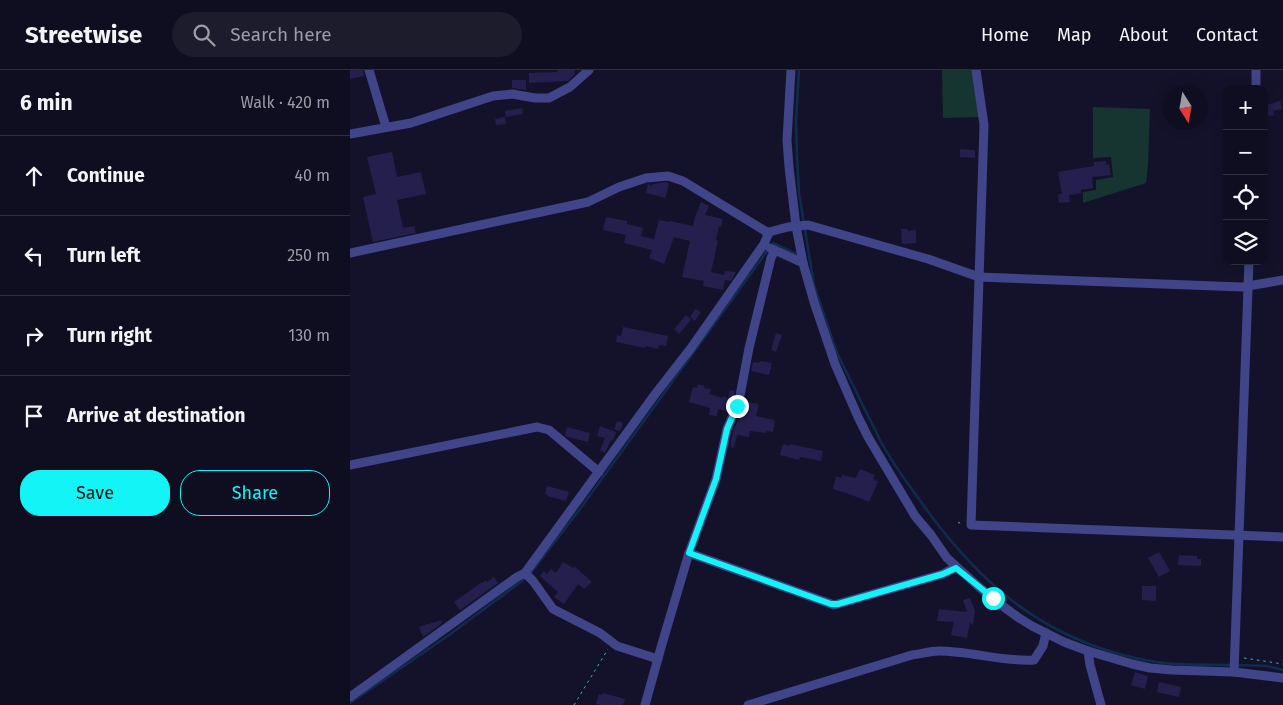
<!DOCTYPE html>
<html lang="en">
<head>
<meta charset="utf-8">
<style>
	body { margin:0; font-family:"Fira Sans",sans-serif; background:#1d1c2d; color:#f1f3f6 }
	.controls { position:absolute; right:15px; top:15px; display:grid; overflow:hidden; border-radius:10px; box-shadow:0 2px 12px #0003 }
	.controls button { width:45px; height:45px; display:grid; place-items:center; padding:0; border:0; border-bottom:1px solid #2f2e3e; background:#0f0e20; color:#f1f3f6; font:25px sans-serif }
	.compass { position:absolute; left:813px; top:15px; width:45px; height:45px; border-radius:50%; background:#0f0e20; box-shadow:0 2px 12px #0003; rotate:169deg }
	.stop { position:absolute; width:15px; height:15px; margin:-11px; border:4px solid #12f4f6; border-radius:50%; background:#fff }
	.stop.end { background:#12f4f6; border-color:#fff; box-shadow:0 1px 5px #0008 }
	.list { margin:0; padding:0; list-style:none }
	h2 { display:flex; justify-content:space-between; align-items:center; height:65px; margin:0; padding:0 20px; font-size:21px }
	h2 small { font-size:16px; font-weight:400; color:#9b9ca5 }
	.list li { display:grid; grid-template-columns:32px 1fr auto; gap:15px; align-items:center; box-sizing:border-box; height:80px; padding:0 20px; border-top:1px solid #2f2e3e }
	.list b { display:block; font-size:19px; white-space:nowrap }
	.list em { font-size:16px; font-style:normal; color:#9b9ca5 }
	.actions { display:flex; gap:10px; padding:15px 20px }
	.actions a { flex:1; padding:11px 0; border:1px solid #12f4f6; border-radius:20px; text-align:center; font-size:18px; color:#12f4f6 }
	.actions .main { background:#12f4f6; color:#111 }
	.icon { flex:none; width:28px; height:28px; fill:none; stroke:currentColor; stroke-width:2; stroke-linecap:round; stroke-linejoin:round }
	.map { position:relative; flex:none; width:933px; height:635px; overflow:hidden }
	header { display:flex; align-items:center; gap:30px; box-sizing:border-box; height:70px; padding:0 25px; background:#0f0e20; border-bottom:1px solid #2f2e3e }
	header strong { font-size:24px }
	nav { display:flex; gap:28px; margin-inline-start:auto; font-size:18px }
	.search { width:350px; height:45px; background:#1d1c2d; display:flex; align-items:center; gap:12px; box-sizing:border-box; padding:0 18px; border-radius:28px; color:#9b9ca5; font-size:19px }
	main { display:flex }
	aside { flex:1; background:#0f0e20 }
	.map>svg:first-child { display:block }
	.green { fill:#163531 }
	.lines { fill:none; stroke-linecap:round; stroke-linejoin:round }
	.stream { stroke:#102c4d; stroke-width:2.5 }
	.building { fill:#241f4c }
	.path { stroke:#36baa5; stroke-width:1; stroke-dasharray:2.5 4; stroke-linecap:butt }
	.minor { stroke:#404488; stroke-width:9 }
	.route { stroke:#12f4f6; stroke-width:6 }
</style>
</head>
<body>
<header>
<strong>Streetwise</strong>
<div class="search"><svg class="icon" aria-label="search" viewBox="0 0 24 24"><circle cx="10" cy="10" r="6"/><path d="M15 15l6 6"/></svg>Search here</div>
<nav><a>Home</a><a>Map</a><a>About</a><a>Contact</a></nav>
</header>
<main>
<aside>
<h2>6 min<small>Walk · 420 m</small></h2>
<ul class="list">
<li><svg class="icon" aria-label="ahead" viewBox="0 0 24 24"><path d="M12 20V5M6 11l6-6 6 6"/></svg><div><b>Continue</b></div><em>40 m</em></li>
<li><svg class="icon" aria-label="left" viewBox="0 0 24 24"><path d="M17 20v-9H6M10 6l-5 5 5 5"/></svg><div><b>Turn left</b></div><em>250 m</em></li>
<li><svg class="icon" aria-label="right" viewBox="0 0 24 24"><path d="M7 20v-9h11M14 6l5 5-5 5"/></svg><div><b>Turn right</b></div><em>130 m</em></li>
<li><svg class="icon" aria-label="arrive" viewBox="0 0 24 24"><path d="M6 21V4h12l-3 4 3 4H6"/></svg><div><b>Arrive at destination</b></div></li>
</ul>
<div class="actions"><a class="main">Save</a><a>Share</a></div>
</aside>
<div class="map">
<svg width="933" height="635" viewBox="0 0 933 635">
	<rect width="100%" height="100%" fill="#14122b"/>
	<g class="green">
		<polygon points="592,0 623,0 630,47 593,48"/>
		<polygon points="743,37 800,39 798,94 796,113 733,133 733,122 746,120 746,110 763,107 761,87 743,88"/>
	</g>
	<g class="lines">
		<g class="stream">
			<path d="M449,0L446,50L447,87L449,123L464,215L487,283L531,372C542,392 555,410 569,429C629,515 699,575 806,592C831,596 856,594 882,595"/>
			<polyline points="180,504 230,439 423,173 448,185"/>
			<polyline points="888,595 917,596 933,600"/>
			<polyline points="0,633 99,565 176,508"/>
		</g>
	</g>
	<g class="building">
		<polygon points="0,0 13,0 14,6 0,9"/>
		<polygon points="207,0 224,0 225,4 218,11 179,13 179,3 208,2"/>
		<polygon points="162,10 176,10 176,20 162,18"/>
		<polygon points="930,31 932,39 923,41 924,45 917,46 915,38 917,38 917,35"/>
		<polygon points="172,38 173,44 156,47 155,41"/>
		<polygon points="155,47 156,54 146,55 145,49"/>
		<polygon points="610,79 625,80 625,88 610,87"/>
		<polygon points="42,82 47,107 71,102 76,124 47,130 53,158 64,156 66,163 23,172 13,127 26,124 17,87"/>
		<polygon points="756,91 756,95 759,94 761,105 742,107 743,118 731,120 731,123 719,125 720,132 709,133 708,124 712,124 708,102 744,96 744,92"/>
		<polygon points="316,112 319,114 315,128 296,123 298,114 302,116 303,114"/>
		<polygon points="351,132 359,136 355,145 373,149 371,157 369,156 366,170 368,171 361,202 374,205 375,201 386,202 381,211 375,210 373,220 353,216 354,211 332,207 340,171 324,167 314,194 299,188 302,180 274,173 276,165 253,160 256,147 277,151 277,154 293,158 291,166 304,169 309,150 320,152 320,151 343,156 345,147"/>
		<polygon points="551,159 557,159 558,161 566,160 566,173 552,174"/>
		<polygon points="345,239 351,242 345,251 340,247"/>
		<polygon points="336,245 341,250 329,264 324,259"/>
		<polygon points="273,257 318,266 316,276 309,275 308,279 295,276 295,278 266,272 267,265 271,266"/>
		<polygon points="426,263 432,265 426,282 421,280"/>
		<polygon points="410,291 422,293 419,305 401,301 403,292 409,293"/>
		<polygon points="348,314 355,316 354,318 361,319 359,324 373,328 373,326 378,328 380,320 385,321 383,329 378,341 368,339 367,346 359,345 360,338 339,332 343,317 347,318"/>
		<polygon points="398,332 409,334 406,346 425,350 423,362 416,361 416,363 400,361 399,367 387,365 384,378 380,377 383,361 390,345 395,346"/>
		<polygon points="267,351 273,353 270,361 264,359"/>
		<polygon points="250,356 266,362 263,371 261,370 255,383 250,381 255,368 247,366"/>
		<polygon points="217,357 240,363 238,372 217,367 215,365"/>
		<polygon points="433,374 440,376 440,374 473,381 471,391 450,387 449,390 430,385"/>
		<polygon points="510,399 525,405 523,409 528,412 519,432 499,424 483,419 486,406 491,408 492,405 506,408"/>
		<polygon points="197,416 219,422 216,431 197,426 198,424 195,424"/>
		<polygon points="809,482 820,501 809,507 798,488"/>
		<polygon points="829,485 847,486 847,489 851,489 851,496 828,495"/>
		<polygon points="213,492 223,498 224,496 242,512 234,519 228,514 214,534 204,527 208,522 190,506 194,501 197,504 201,499 206,503"/>
		<polygon points="144,507 148,513 110,540 104,532 132,512 132,513 136,510 137,512"/>
		<polygon points="792,516 806,516 806,531 792,530"/>
		<polygon points="620,528 625,541 623,556 622,554 620,553 617,568 601,565 604,552 587,551 589,539 617,542 613,530"/>
		<polygon points="91,550 92,553 73,567 69,557"/>
		<polygon points="785,602 798,606 795,619 781,615"/>
		<polygon points="809,612 831,617 829,627 807,622"/>
		<polygon points="253,623 275,629 273,635 251,635 246,634 249,624 252,625"/>
	</g>
	<g class="lines">
		<g class="path">
			<polyline points="608,452 613,455"/>
			<polyline points="894,588 933,594"/>
			<polyline points="224,635 258,579"/>
		</g>
		<g class="minor">
			<polyline points="19,0 36,57"/>
			<polyline points="441,0 437,70 439,97 446,156 453,193 464,232 485,294 508,347 518,367 565,446 581,465 597,488 629,517 654,537 669,548 682,556 714,572 738,581 782,594 800,598 822,600 884,602 933,608"/>
			<polyline points="626,0 634,55 621,455 933,467"/>
			<polyline points="906,19 906,0"/>
			<polyline points="0,64 61,53 143,26 162,24 185,28 199,28 220,17 239,0"/>
			<polyline points="420,178 453,193"/>
			<polyline points="0,183 238,132 269,117 296,108 318,106 333,111 417,162 419,162 438,157 458,155 578,189 629,207 892,217 933,210"/>
			<polyline points="0,395 187,357 199,360 249,402"/>
			<polyline points="339,483 484,535 593,504 606,497"/>
			<polyline points="175,503 183,511 203,539 250,563 267,576 308,589"/>
			<polyline points="738,581 740,595 751,635"/>
			<polyline points="884,602 899,191"/>
			<polyline points="0,627 167,507 175,503 306,323 341,278 414,174 419,162"/>
			<polyline points="295,635 312,574 339,483 366,409 377,359 389,331 399,278 421,188 425,180"/>
			<path d="M398,635L562,585C571,584 580,581 589,581C621,581 652,592 684,590L693,576L696,563"/>
		</g>
	</g>
	<g class="lines">
		<polyline class="route" points="387,336 377,359 366,409 339,483 481,534 488,534 593,504 606,498 643,528"/>
	</g>
</svg>
<div class="controls">
<button>+</button>
<button>−</button>
<button><svg class="icon" aria-label="locate" viewBox="0 0 24 24"><circle cx="12" cy="12" r="6"/><path d="M12 2v4M12 18v4M2 12h4M18 12h4"/></svg></button>
<button><svg class="icon" aria-label="layers" viewBox="0 0 24 24"><path d="M12 4l9 5-9 5-9-5zM3 14l9 5 9-5"/></svg></button>
</div>
<svg class="compass" viewBox="-18 -18 36 36"><path d="M0-13l5 13h-10z" fill="#e53935"/><path d="M0 13l5-13h-10z" fill="#9b9ca5"/></svg>
<div class="stop" style="left:643px;top:528px"></div>
<div class="stop end" style="left:387px;top:336px"></div>
</div>
</main>
</body>
</html>
